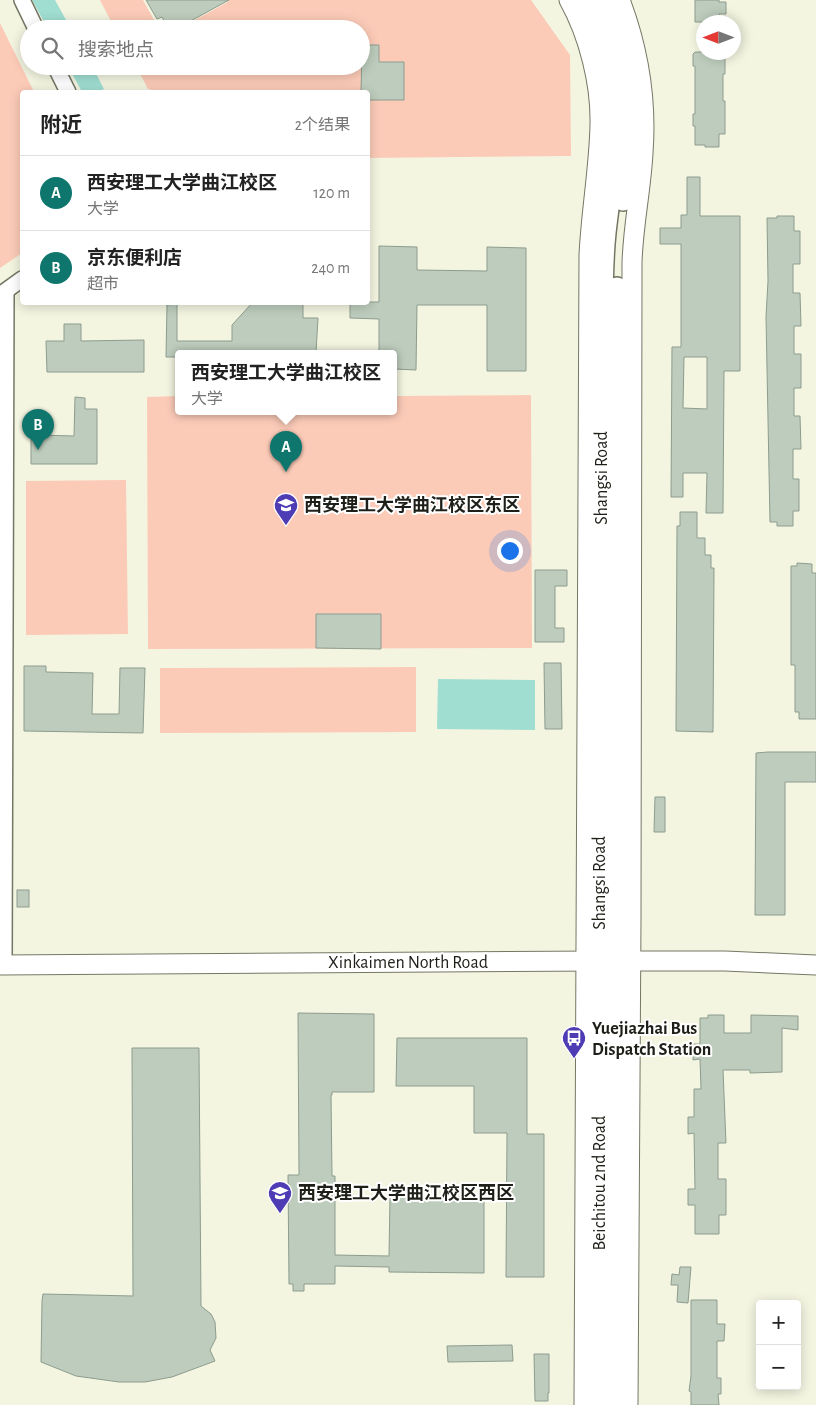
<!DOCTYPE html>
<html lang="zh">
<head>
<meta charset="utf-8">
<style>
	body { margin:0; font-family:"Alegreya Sans","Noto Sans SC",sans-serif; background:#f2f2f2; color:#222 }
	.controls { position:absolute; right:15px; bottom:15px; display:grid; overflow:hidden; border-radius:5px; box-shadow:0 2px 12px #0003 }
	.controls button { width:45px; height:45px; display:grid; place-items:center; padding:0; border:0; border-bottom:1px solid #e0e0e0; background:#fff; color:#222; font:25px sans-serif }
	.compass { position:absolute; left:696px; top:15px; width:45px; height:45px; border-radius:50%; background:#fff; box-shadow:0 2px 12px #0003; rotate:270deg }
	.you { position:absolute; left:509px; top:550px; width:18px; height:18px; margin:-12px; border:4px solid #fff; border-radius:50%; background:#1a73e8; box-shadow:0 0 0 8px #1a73e833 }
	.badge { display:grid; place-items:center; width:32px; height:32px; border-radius:50%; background:#0f766e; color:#fff; font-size:16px; font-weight:700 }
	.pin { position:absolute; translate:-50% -41px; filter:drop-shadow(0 1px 2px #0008) }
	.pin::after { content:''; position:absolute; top:26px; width:18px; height:15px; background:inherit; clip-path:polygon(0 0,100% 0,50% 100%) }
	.popup { position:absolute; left:175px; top:350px; width:222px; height:65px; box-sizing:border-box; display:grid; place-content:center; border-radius:5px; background:#fff; filter:drop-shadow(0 1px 4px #0005); font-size:16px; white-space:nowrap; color:#767676 }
	.popup b { font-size:19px; color:#222 }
	.popup::after { content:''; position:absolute; left:50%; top:100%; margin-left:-10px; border:10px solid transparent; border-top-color:#fff }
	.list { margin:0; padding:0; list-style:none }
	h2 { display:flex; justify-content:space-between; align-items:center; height:65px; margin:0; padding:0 20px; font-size:21px }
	h2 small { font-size:16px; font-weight:400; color:#767676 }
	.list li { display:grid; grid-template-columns:32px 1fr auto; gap:15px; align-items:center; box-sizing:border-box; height:75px; padding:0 20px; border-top:1px solid #e0e0e0 }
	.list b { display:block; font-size:19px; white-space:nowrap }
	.list p { margin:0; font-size:16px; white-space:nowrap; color:#767676 }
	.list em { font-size:16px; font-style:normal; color:#767676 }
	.icon { flex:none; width:28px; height:28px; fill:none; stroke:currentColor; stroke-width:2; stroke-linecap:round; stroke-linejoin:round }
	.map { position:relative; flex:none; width:816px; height:1405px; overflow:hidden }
	.search { position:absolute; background:#fff; box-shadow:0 2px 12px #0003; left:20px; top:20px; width:350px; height:55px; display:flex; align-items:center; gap:12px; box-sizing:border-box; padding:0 18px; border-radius:28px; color:#767676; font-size:19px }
	.panel { position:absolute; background:#fff; box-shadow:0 2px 12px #0003; left:20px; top:90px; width:350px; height:215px; border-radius:5px }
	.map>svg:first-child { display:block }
	.green { fill:#fccbb8 }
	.water { fill:#a0ded1 }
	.building { fill:#bdccbd; stroke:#8d9c8e; fill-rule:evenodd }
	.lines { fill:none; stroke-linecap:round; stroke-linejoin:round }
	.minor-casing { stroke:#757765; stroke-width:18 }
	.tertiary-casing { stroke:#757765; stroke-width:21 }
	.secondary-casing { stroke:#757765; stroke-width:24 }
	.minor { stroke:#fff; stroke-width:15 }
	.tertiary { stroke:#fff; stroke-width:19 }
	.secondary { stroke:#fff; stroke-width:21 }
	.labels { text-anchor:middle; stroke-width:4; stroke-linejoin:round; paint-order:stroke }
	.street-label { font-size:18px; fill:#1e1f18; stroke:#fff }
	.poi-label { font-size:18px; font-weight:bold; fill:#1e1f18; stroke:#fff; text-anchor:start }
</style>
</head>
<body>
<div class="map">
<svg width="816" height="1405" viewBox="0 0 816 1405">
	<rect width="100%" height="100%" fill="#f3f5e1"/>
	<g class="green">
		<polygon points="100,0 143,0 159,29 115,29"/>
		<polygon points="227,0 531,0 570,55 571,156 368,158 368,92 161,92 148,89 136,66 361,66 361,29 178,29 228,2"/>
		<polygon points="0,23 34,92 22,92 22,253 0,268"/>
		<polygon points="531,395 532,648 148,649 147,397 178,396 178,411 394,411 394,396"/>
		<polygon points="126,480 128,634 26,635 26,481"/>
		<polygon points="416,667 416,732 160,733 160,668"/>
	</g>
	<g class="water">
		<polygon points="32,0 55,0 71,29 48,29"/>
		<polygon points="68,66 92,66 104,89 97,92 82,92"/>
		<polygon points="438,679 535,680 535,730 437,729"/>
	</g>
	<g class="building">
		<polygon points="146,0 229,0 176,29 168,29 162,17 157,19"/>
		<polygon points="695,0 719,0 719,2 726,2 726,14 719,14 719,22 695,22"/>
		<polygon points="362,45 379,45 379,62 404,62 404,100 368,100 368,92 361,92"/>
		<polygon points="695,52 725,52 725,74 723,74 723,101 725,101 725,134 719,134 719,147 705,147 705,145 695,145 695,126 693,126 693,114 695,114 695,66 693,66 693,54"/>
		<path d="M687,177H700V216H740V371H724L723,513H706L707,473H683V497H671L672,347H681V244H660V228H681V215H687ZM684,357H707V409L683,408Z"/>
		<polygon points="777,216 794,216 794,231 800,231 800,264 793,264 793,293 800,293 801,326 794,326 794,354 801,354 801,388 794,388 794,416 800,416 801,449 793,449 793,479 799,479 799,511 793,511 793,526 777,526 777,522 770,522 766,317 768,281 767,218 777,218"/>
		<polygon points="379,246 417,247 417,270 487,271 487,247 526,248 526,371 487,371 487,305 417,305 416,370 394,369 394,353 379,353 379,319 350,318 350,302 379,302"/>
		<polygon points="253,302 303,302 303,318 318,318 316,353 178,353 178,357 166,357 167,305 177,304 177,341 232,341 232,325"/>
		<polygon points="64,324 81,324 81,341 144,340 144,372 47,372 46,341 64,341"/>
		<polygon points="75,397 85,398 85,409 97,409 97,464 31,464 31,439 37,439 37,435 74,436"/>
		<polygon points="680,512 697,512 697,538 705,538 705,555 711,555 711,568 714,568 713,732 676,731 677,526 680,526"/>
		<polygon points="797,563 812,564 812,573 816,573 816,719 799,719 799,712 795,712 795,665 791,665 791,566 797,566"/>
		<polygon points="535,570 567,570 567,586 555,586 555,628 564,628 564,642 535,642"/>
		<polygon points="316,614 381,614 381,649 316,648"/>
		<polygon points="544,663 561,663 562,729 545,729"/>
		<polygon points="24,666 46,666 46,672 93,673 92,714 119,714 120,668 145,668 143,733 24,731"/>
		<polygon points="768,752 816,752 816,782 785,782 785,915 755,915 756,753"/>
		<polygon points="655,797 665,797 665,832 654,832"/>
		<rect x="17" y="890" width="12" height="17"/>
		<polygon points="298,1013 374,1014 374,1092 332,1092 332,1095 331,1095 332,1176 335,1176 335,1255 389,1256 390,1196 484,1197 484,1273 389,1272 389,1267 335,1266 335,1284 304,1284 304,1291 293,1291 293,1284 289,1284 288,1175 299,1175"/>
		<polygon points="708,1015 724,1015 724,1033 751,1033 751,1015 798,1016 798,1030 782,1028 782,1072 750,1073 750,1070 723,1070 726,1143 718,1143 718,1179 726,1179 726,1215 719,1215 719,1234 695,1234 695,1205 688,1205 688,1189 695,1189 694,1133 688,1134 688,1117 694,1117 694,1089 701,1089 700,1059 693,1060 693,1044 700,1044 700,1018 708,1018"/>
		<polygon points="397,1038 527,1038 527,1134 544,1134 544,1277 506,1277 507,1133 474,1133 474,1086 396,1086"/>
		<polygon points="132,1048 199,1048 201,1306 211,1314 215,1322 216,1338 210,1350 215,1361 172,1377 145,1382 119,1382 76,1376 41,1362 42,1301 43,1294 133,1296"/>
		<polygon points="680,1267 691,1267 688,1303 677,1302 678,1285 671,1285 672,1274 679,1275"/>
		<polygon points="691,1300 717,1300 717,1324 725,1324 724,1341 717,1341 717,1378 721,1378 721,1394 718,1394 719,1405 691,1405 691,1392 689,1391 691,1376"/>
		<polygon points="512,1345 513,1361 448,1362 447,1346"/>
		<polygon points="534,1354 549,1354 549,1393 548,1393 548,1401 535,1401"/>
	</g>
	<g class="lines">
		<g class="minor-casing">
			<g id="minor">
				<polyline points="22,0 36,29"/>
				<polyline points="55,66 68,92"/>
				<polyline points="0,295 22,279"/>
				<polyline points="4,965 6,291"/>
			</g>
		</g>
		<g class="tertiary-casing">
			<g id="tertiary">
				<path d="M569,0C589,36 601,84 600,125C599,169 591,212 589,255L584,1405"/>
				<path d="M620,0C639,50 647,100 643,153C641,190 633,226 632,263L631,919L628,1405"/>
				<polyline points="619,961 725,961 816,965"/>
				<polyline points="0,965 599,961"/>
			</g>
		</g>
		<g class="secondary-casing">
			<g id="secondary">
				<path d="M586,0C607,46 617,99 614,149C613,177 608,205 605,233C602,261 602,289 602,317L599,961V1405"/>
				<path d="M603,0C633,63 633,132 623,200"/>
				<polyline points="614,1405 617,288"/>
			</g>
		</g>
		<use href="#minor" class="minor"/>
		<use href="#tertiary" class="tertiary"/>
		<use href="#secondary" class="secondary"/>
	</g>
	<defs>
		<g id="university-pin" transform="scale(1.25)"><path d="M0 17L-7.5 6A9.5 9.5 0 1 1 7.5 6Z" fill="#4d3cb4" stroke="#fff"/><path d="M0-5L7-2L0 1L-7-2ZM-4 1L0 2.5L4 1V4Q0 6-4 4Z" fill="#fff"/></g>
		<g id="bus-pin" transform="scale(1.25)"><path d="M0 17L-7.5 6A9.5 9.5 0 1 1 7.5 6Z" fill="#4d3cb4" stroke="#fff"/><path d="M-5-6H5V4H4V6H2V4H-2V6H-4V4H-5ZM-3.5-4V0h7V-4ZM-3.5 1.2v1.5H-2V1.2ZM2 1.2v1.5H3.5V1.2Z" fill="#fff"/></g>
	</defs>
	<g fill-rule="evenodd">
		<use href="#university-pin" x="286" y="505"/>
		<use href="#bus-pin" x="574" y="1038"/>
		<use href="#university-pin" x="280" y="1193"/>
	</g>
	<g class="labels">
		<g class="street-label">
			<text transform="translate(601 478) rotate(-90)" y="6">Shangsi Road</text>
			<text transform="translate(599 883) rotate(-90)" y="6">Shangsi Road</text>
			<text x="408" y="968">Xinkaimen North Road</text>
			<text transform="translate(599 1183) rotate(-90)" y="6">Beichitou 2nd Road</text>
		</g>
		<g class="poi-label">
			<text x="304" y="511">西安理工大学曲江校区东区</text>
			<text x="592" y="1034">Yuejiazhai Bus<tspan x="592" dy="21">Dispatch Station</tspan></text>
			<text x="298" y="1199">西安理工大学曲江校区西区</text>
		</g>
	</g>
</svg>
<div class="controls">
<button>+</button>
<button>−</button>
</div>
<svg class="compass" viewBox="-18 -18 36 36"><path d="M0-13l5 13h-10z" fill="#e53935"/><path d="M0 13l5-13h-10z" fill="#767676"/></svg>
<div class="you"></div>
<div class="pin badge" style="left:286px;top:472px">A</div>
<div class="popup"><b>西安理工大学曲江校区</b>大学</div>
<div class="pin badge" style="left:38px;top:450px">B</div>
<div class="search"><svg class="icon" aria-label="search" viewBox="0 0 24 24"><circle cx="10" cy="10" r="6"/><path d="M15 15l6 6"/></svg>搜索地点</div>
<section class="panel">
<h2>附近<small>2个结果</small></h2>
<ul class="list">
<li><span class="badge">A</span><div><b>西安理工大学曲江校区</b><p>大学</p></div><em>120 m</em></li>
<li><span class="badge">B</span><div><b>京东便利店</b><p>超市</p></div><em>240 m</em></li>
</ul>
</section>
</div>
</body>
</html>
